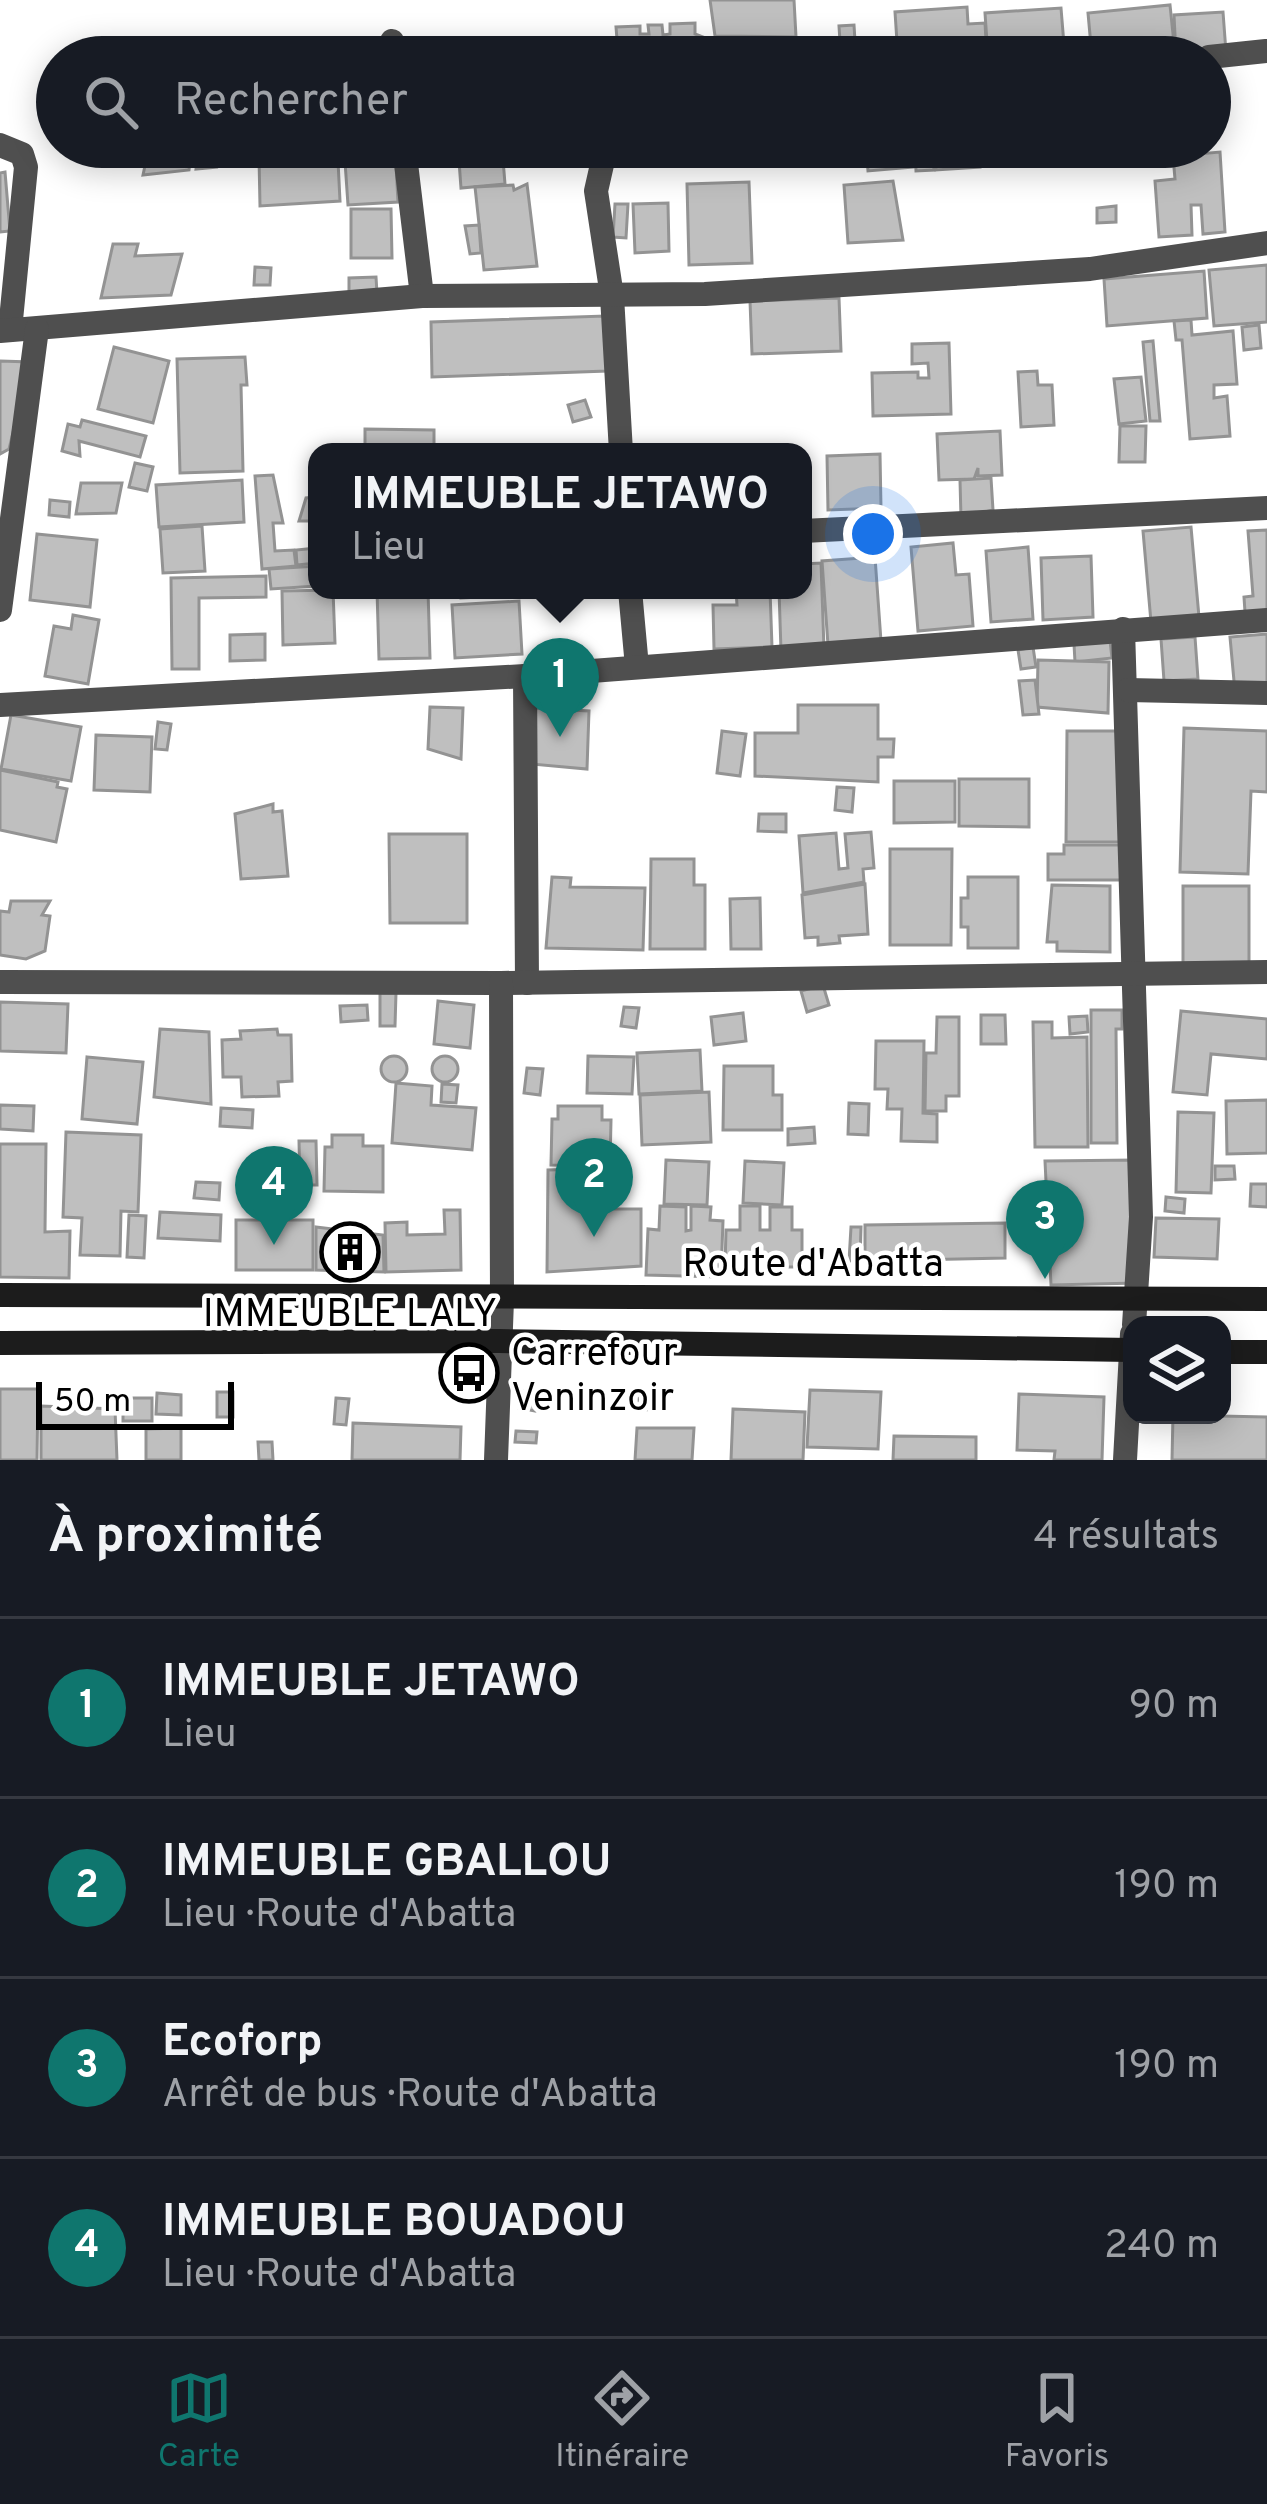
<!DOCTYPE html>
<html lang="fr">
<head>
<meta charset="utf-8">
<style>
	body { margin:0; font-family:Overpass,sans-serif; background:#20242c; color:#f1f3f6 }
	.controls { position:absolute; right:36px; bottom:36px; display:grid; overflow:hidden; border-radius:24px; box-shadow:0 6px 30px #0003 }
	.controls button { width:108px; height:108px; display:grid; place-items:center; padding:0; border:0; border-bottom:3px solid #363941; background:#171b24; color:#f1f3f6; font:60px sans-serif }
	.scale { position:absolute; left:36px; bottom:30px; width:198px; box-sizing:border-box; padding-left:12px; border:6px solid #000; border-top:0; font-size:33px; line-height:42px; white-space:nowrap; color:#000; -webkit-text-stroke:9px #fff; paint-order:stroke }
	.you { position:absolute; left:873px; top:534px; width:42px; height:42px; margin:-30px; border:9px solid #fff; border-radius:50%; background:#1a73e8; box-shadow:0 0 0 18px #1a73e833 }
	.badge { display:grid; place-items:center; width:78px; height:78px; border-radius:50%; background:#0f766e; color:#fff; font-size:39px; font-weight:700 }
	.pin { position:absolute; translate:-50% -99px; filter:drop-shadow(0 3px 6px #0008) }
	.pin::after { content:''; position:absolute; top:63px; width:42px; height:36px; background:inherit; clip-path:polygon(0 0,100% 0,50% 100%) }
	.popup { position:absolute; left:308px; top:443px; width:504px; height:156px; box-sizing:border-box; display:grid; place-content:center; border-radius:24px; background:#171b24; filter:drop-shadow(0 3px 9px #0005); font-size:39px; white-space:nowrap; color:#9ea1a6 }
	.popup b { font-size:45px; color:#f1f3f6 }
	.popup::after { content:''; position:absolute; left:50%; top:100%; margin-left:-24px; border:24px solid transparent; border-top-color:#171b24 }
	.list { margin:0; padding:0; list-style:none }
	h2 { display:flex; justify-content:space-between; align-items:center; height:156px; margin:0; padding:0 48px; font-size:51px }
	h2 small { font-size:39px; font-weight:400; color:#9ea1a6 }
	.list li { display:grid; grid-template-columns:78px 1fr auto; gap:36px; align-items:center; box-sizing:border-box; height:180px; padding:0 48px; border-top:3px solid #363941 }
	.list b { display:block; font-size:45px; white-space:nowrap }
	.list p { margin:0; font-size:39px; white-space:nowrap; color:#9ea1a6 }
	.list em { font-size:39px; font-style:normal; color:#9ea1a6 }
	.icon { flex:none; width:66px; height:66px; fill:none; stroke:currentColor; stroke-width:2; stroke-linecap:round; stroke-linejoin:round }
	.map { position:relative; flex:none; width:1267px; height:1460px; overflow:hidden }
	.search { position:absolute; background:#171b24; box-shadow:0 6px 30px #0003; left:36px; right:36px; top:36px; height:132px; display:flex; align-items:center; gap:30px; box-sizing:border-box; padding:0 42px; border-radius:66px; color:#9ea1a6; font-size:45px }
	.sheet { height:876px; background:#171b24 }
	nav { display:flex; justify-content:space-around; align-items:center; box-sizing:border-box; height:168px; border-top:3px solid #363941; background:#171b24; font-size:33px; color:#9ea1a6 }
	nav a { display:grid; justify-items:center; gap:6px }
	nav .on { color:#0f766e }
	.map>svg:first-child { display:block }
	.building { fill:#bfbfbf; stroke:#939393; stroke-width:3 }
	.lines { fill:none; stroke-linecap:round; stroke-linejoin:round }
	.street { stroke:#4f4f4f; stroke-width:24 }
	.secondary { stroke:#1c1c1c; stroke-width:24 }
	.labels { text-anchor:middle; stroke-width:9; stroke-linejoin:round; paint-order:stroke }
	.street-label { font-size:39px; fill:#000; stroke:#fff }
	.poi-label { font-size:39px; fill:#000; stroke:#fff }
</style>
</head>
<body>
<div class="map">
<svg width="1267" height="1460" viewBox="0 0 1267 1460">
	<rect width="100%" height="100%" fill="#fff"/>
	<g class="building">
		<polygon points="710,0 794,0 796,37 715,36"/>
		<polygon points="1170,5 1175,53 1092,57 1088,13"/>
		<polygon points="967,7 968,24 985,23 987,57 898,57 895,12"/>
		<polygon points="1061,8 1065,57 988,57 985,13"/>
		<polygon points="1223,12 1226,52 1176,56 1174,15"/>
		<polygon points="695,23 695,34 716,42 717,57 634,57 634,50 621,47 617,39 616,27 640,26 640,34 649,34 648,25 662,25 663,35 670,34 670,24"/>
		<polygon points="854,25 855,41 840,42 839,26"/>
		<polygon points="569,39 570,57 487,57 486,44"/>
		<polygon points="485,45 485,57 451,57 451,46"/>
		<polygon points="445,46 445,57 405,57 404,47"/>
		<polygon points="149,147 226,147 217,167 196,169 197,161 190,162 189,170 143,175"/>
		<polygon points="344,147 395,147 398,202 348,205"/>
		<polygon points="458,147 502,147 505,184 461,188"/>
		<polygon points="804,147 866,147 866,159 806,163"/>
		<polygon points="866,147 914,147 915,167 868,171"/>
		<polygon points="915,147 932,147 934,170 916,171"/>
		<polygon points="935,147 979,147 980,167 936,170"/>
		<polygon points="1042,147 1096,147 1097,159 1043,163"/>
		<polygon points="1220,152 1225,232 1203,234 1201,205 1191,205 1192,235 1159,237 1155,181 1175,179 1173,156"/>
		<polygon points="259,157 338,161 340,201 260,206"/>
		<polygon points="5,172 10,231 0,232 0,173"/>
		<polygon points="893,181 903,240 848,243 844,185"/>
		<polygon points="749,182 752,263 689,265 687,184"/>
		<polygon points="527,184 537,266 484,270 475,187 513,185 514,190"/>
		<polygon points="668,203 669,251 635,253 633,204"/>
		<polygon points="615,204 628,204 626,238 613,237"/>
		<polygon points="1116,206 1116,222 1097,223 1097,208"/>
		<polygon points="351,209 391,209 392,258 351,258"/>
		<polygon points="479,225 481,253 470,254 465,226"/>
		<polygon points="113,244 138,244 135,256 182,254 171,295 101,298"/>
		<polygon points="1267,265 1267,322 1214,326 1209,270"/>
		<polygon points="255,267 271,268 270,285 254,285"/>
		<polygon points="1204,271 1207,318 1107,326 1104,279"/>
		<polygon points="376,277 377,293 349,295 349,278"/>
		<polygon points="839,298 841,351 752,354 750,301"/>
		<polygon points="605,316 607,371 432,377 431,322"/>
		<polygon points="1191,320 1192,335 1233,331 1237,384 1214,385 1214,398 1227,396 1230,436 1190,439 1182,340 1176,340 1174,321"/>
		<polygon points="1259,325 1261,348 1244,350 1242,327"/>
		<polygon points="1153,341 1160,421 1150,421 1143,342"/>
		<polygon points="949,343 951,414 873,416 872,373 918,372 918,378 929,378 928,363 912,364 912,344"/>
		<polygon points="114,347 169,361 153,423 98,409"/>
		<polygon points="245,357 247,385 241,385 243,471 180,473 177,359"/>
		<polygon points="0,361 30,362 9,449 0,454"/>
		<polygon points="1037,371 1038,385 1052,385 1054,425 1021,427 1018,372"/>
		<polygon points="1141,377 1146,421 1119,424 1114,379"/>
		<polygon points="585,400 591,417 573,422 568,405"/>
		<polygon points="82,420 146,436 140,457 79,441 80,456 62,451 68,424 80,427"/>
		<polygon points="1120,426 1146,426 1145,462 1119,462"/>
		<polygon points="365,429 434,430 434,452 365,452"/>
		<polygon points="1000,431 1002,475 978,476 978,468 974,479 939,480 937,434"/>
		<polygon points="880,454 881,508 828,510 827,456"/>
		<polygon points="135,463 153,467 147,491 129,487"/>
		<polygon points="273,475 283,523 273,523 275,551 294,550 296,566 262,569 255,476"/>
		<polygon points="991,478 993,510 961,518 960,480"/>
		<polygon points="242,480 244,522 159,527 156,485"/>
		<polygon points="81,483 122,483 116,513 76,514"/>
		<polygon points="317,497 317,521 299,521 306,498"/>
		<polygon points="50,500 70,502 69,517 49,515"/>
		<polygon points="202,526 205,571 163,573 160,529"/>
		<polygon points="1191,527 1199,617 1151,622 1143,531"/>
		<polygon points="1267,530 1267,610 1245,612 1244,597 1253,596 1248,531"/>
		<polygon points="37,534 97,540 90,607 30,600"/>
		<polygon points="953,543 956,575 969,574 973,626 918,631 911,547"/>
		<polygon points="1028,547 1033,619 991,622 986,551"/>
		<polygon points="317,548 317,563 297,565 296,550"/>
		<polygon points="1091,556 1093,617 1043,620 1041,558"/>
		<polygon points="875,557 881,641 828,645 822,561"/>
		<polygon points="821,563 824,649 781,651 779,590 803,590 803,564"/>
		<polygon points="317,566 317,586 271,589 269,569"/>
		<polygon points="266,576 266,597 199,598 199,669 172,669 171,578"/>
		<polygon points="333,590 335,643 283,645 282,591"/>
		<polygon points="377,590 428,590 430,658 379,659"/>
		<polygon points="461,590 503,590 503,596 461,598"/>
		<polygon points="736,590 770,590 772,647 714,649 713,605 737,605"/>
		<polygon points="519,601 522,654 455,658 452,605"/>
		<polygon points="73,615 99,620 88,684 45,676 54,626 71,629"/>
		<polygon points="265,634 265,660 230,661 230,635"/>
		<polygon points="1267,634 1267,689 1235,692 1230,637"/>
		<polygon points="1195,637 1198,679 1164,681 1161,639"/>
		<polygon points="1110,641 1112,658 1075,662 1074,644"/>
		<polygon points="1033,647 1036,667 1021,669 1018,650"/>
		<polygon points="1038,660 1109,662 1108,713 1037,707"/>
		<polygon points="1035,680 1039,714 1023,715 1019,681"/>
		<polygon points="798,705 878,705 878,739 894,739 893,757 878,757 878,782 755,776 755,733 798,733"/>
		<polygon points="430,707 463,708 461,759 428,749"/>
		<polygon points="533,708 589,711 587,769 531,764"/>
		<polygon points="11,715 81,727 71,781 1,769"/>
		<polygon points="158,722 171,724 167,750 155,749"/>
		<polygon points="1184,728 1267,731 1267,792 1251,791 1248,874 1180,872"/>
		<polygon points="722,731 746,734 740,776 717,773"/>
		<polygon points="1067,731 1122,731 1121,842 1066,842"/>
		<polygon points="96,735 152,737 150,792 94,790"/>
		<polygon points="0,770 58,782 57,787 67,789 56,842 0,830"/>
		<polygon points="959,779 1029,779 1029,827 959,826"/>
		<polygon points="894,781 955,781 955,822 894,823"/>
		<polygon points="837,787 854,788 852,812 835,810"/>
		<polygon points="273,804 273,812 282,811 288,876 241,879 235,814"/>
		<polygon points="759,814 786,814 786,832 758,831"/>
		<polygon points="871,832 874,868 863,869 864,882 803,893 799,836 836,833 839,869 848,868 845,834"/>
		<polygon points="389,834 467,834 467,923 390,923"/>
		<polygon points="1064,845 1127,845 1127,880 1048,880 1048,854 1064,854"/>
		<polygon points="890,849 952,849 951,945 890,945"/>
		<polygon points="651,859 694,859 694,885 705,885 705,949 650,949"/>
		<polygon points="552,877 571,878 570,887 645,888 643,950 546,948"/>
		<polygon points="968,877 1018,877 1018,948 968,948 968,927 961,927 961,898 968,898"/>
		<polygon points="865,884 868,934 839,936 840,943 818,945 818,937 805,938 802,895"/>
		<polygon points="1052,885 1110,886 1110,952 1057,951 1057,942 1047,942"/>
		<rect x="1183" y="886" width="66" height="79"/>
		<polygon points="760,898 761,949 731,949 730,899"/>
		<polygon points="11,901 50,901 42,915 50,916 45,951 26,959 0,955 0,911 9,912"/>
		<polygon points="823,985 829,1005 807,1012 801,991"/>
		<polygon points="380,993 396,993 395,1026 380,1026"/>
		<polygon points="438,1001 474,1005 470,1048 434,1044"/>
		<polygon points="0,1002 68,1004 66,1053 0,1051"/>
		<polygon points="367,1005 368,1020 341,1022 340,1006"/>
		<polygon points="624,1007 639,1008 636,1028 621,1026"/>
		<polygon points="1091,1010 1122,1010 1122,1029 1116,1029 1117,1143 1091,1143"/>
		<polygon points="1181,1011 1267,1019 1267,1059 1211,1054 1207,1095 1173,1092"/>
		<polygon points="743,1013 746,1041 714,1045 711,1017"/>
		<polygon points="981,1015 1005,1015 1006,1044 981,1044"/>
		<polygon points="1087,1016 1088,1032 1070,1034 1069,1017"/>
		<polygon points="937,1017 959,1017 959,1096 946,1096 946,1111 925,1111 926,1053 936,1053"/>
		<polygon points="1033,1022 1052,1022 1052,1038 1087,1037 1088,1147 1035,1147"/>
		<polygon points="160,1029 209,1032 211,1104 154,1097"/>
		<polygon points="277,1029 278,1035 291,1035 292,1081 278,1082 279,1096 242,1097 241,1077 223,1077 222,1040 241,1039 240,1031"/>
		<polygon points="876,1041 924,1041 923,1113 937,1114 937,1142 901,1141 902,1109 887,1109 888,1089 875,1089"/>
		<polygon points="700,1050 702,1091 639,1094 637,1053"/>
		<circle cx="394" cy="1069" r="13"/>
		<polygon points="588,1056 634,1057 632,1094 587,1093"/>
		<circle cx="445" cy="1069" r="13"/>
		<polygon points="87,1057 143,1062 137,1124 82,1119"/>
		<polygon points="724,1066 773,1066 773,1095 782,1095 782,1130 723,1130"/>
		<polygon points="527,1068 543,1069 540,1095 524,1093"/>
		<polygon points="396,1083 432,1086 431,1105 476,1108 472,1150 392,1143"/>
		<polygon points="442,1084 458,1085 456,1103 441,1102"/>
		<polygon points="709,1092 711,1142 642,1145 640,1095"/>
		<polygon points="1267,1100 1267,1153 1227,1154 1226,1101"/>
		<polygon points="849,1103 869,1104 868,1135 848,1134"/>
		<polygon points="0,1105 34,1106 33,1131 0,1129"/>
		<polygon points="558,1106 602,1106 602,1120 611,1120 610,1166 551,1165 552,1119 558,1119"/>
		<polygon points="221,1108 253,1110 252,1128 220,1126"/>
		<polygon points="1178,1112 1214,1113 1211,1193 1176,1192"/>
		<polygon points="814,1127 815,1143 788,1145 788,1129"/>
		<polygon points="66,1132 141,1135 138,1212 121,1211 120,1256 80,1255 82,1218 63,1217"/>
		<polygon points="332,1135 363,1135 363,1146 383,1146 383,1192 324,1191 325,1147 332,1147"/>
		<polygon points="299,1141 316,1141 317,1185 300,1185"/>
		<polygon points="0,1144 46,1144 45,1232 70,1231 69,1278 0,1277"/>
		<polygon points="666,1160 709,1162 707,1205 664,1204"/>
		<polygon points="1135,1160 1137,1283 1051,1285 1045,1161"/>
		<polygon points="745,1161 784,1163 782,1205 743,1203"/>
		<polygon points="1215,1166 1234,1166 1235,1179 1215,1180"/>
		<polygon points="614,1168 615,1209 641,1209 641,1266 547,1272 548,1170"/>
		<polygon points="196,1182 220,1183 219,1200 194,1198"/>
		<polygon points="1251,1184 1267,1184 1267,1207 1250,1206"/>
		<polygon points="1166,1197 1185,1199 1184,1213 1165,1211"/>
		<polygon points="660,1206 686,1207 686,1231 691,1230 691,1206 711,1207 710,1220 723,1221 721,1277 646,1275 648,1229 659,1230"/>
		<polygon points="740,1206 760,1206 760,1230 770,1230 770,1207 792,1207 792,1230 802,1230 802,1267 725,1267 726,1230 740,1230"/>
		<polygon points="444,1210 460,1210 461,1270 386,1272 385,1223 407,1222 407,1235 445,1234"/>
		<polygon points="160,1212 221,1215 220,1241 158,1238"/>
		<polygon points="129,1215 146,1216 144,1258 127,1257"/>
		<polygon points="1156,1218 1219,1219 1217,1259 1154,1257"/>
		<rect x="236" y="1220" width="77" height="50"/>
		<polygon points="1005,1223 1005,1258 865,1261 865,1225"/>
		<polygon points="316,1227 383,1235 384,1272 316,1270"/>
		<polygon points="851,1227 861,1227 860,1261 849,1261"/>
		<polygon points="0,1389 38,1389 37,1460 0,1460"/>
		<polygon points="810,1390 881,1392 878,1449 807,1447"/>
		<polygon points="522,1391 537,1393 535,1411 519,1408"/>
		<polygon points="640,1391 669,1394 667,1411 638,1409"/>
		<rect x="217" y="1392" width="16" height="25"/>
		<polygon points="157,1393 181,1395 181,1415 156,1414"/>
		<polygon points="1019,1394 1104,1397 1102,1460 1054,1460 1055,1451 1017,1450"/>
		<rect x="123" y="1398" width="29" height="23"/>
		<polygon points="336,1398 349,1399 346,1425 334,1424"/>
		<polygon points="41,1406 115,1409 117,1460 41,1460"/>
		<polygon points="733,1409 805,1412 803,1460 731,1460"/>
		<polygon points="1173,1415 1267,1417 1267,1460 1172,1460"/>
		<polygon points="353,1423 461,1427 460,1460 352,1460"/>
		<polygon points="181,1428 181,1460 146,1460 146,1429"/>
		<polygon points="637,1428 694,1428 692,1460 635,1460"/>
		<polygon points="516,1431 537,1432 536,1443 515,1442"/>
		<polygon points="894,1436 976,1437 976,1460 893,1460"/>
		<polygon points="258,1442 272,1442 273,1460 259,1460"/>
	</g>
	<g class="lines">
		<g class="street">
			<polyline points="392,41 394,57"/>
			<polyline points="1209,57 1266,51"/>
			<polyline points="0,145 22,154 26,167 10,330"/>
			<polyline points="404,147 422,296"/>
			<polyline points="606,147 596,191 612,296 621,452"/>
			<polyline points="0,331 422,296 705,294 1090,269 1267,243"/>
			<polyline points="803,531 1267,508"/>
			<polyline points="630,590 637,667"/>
			<polyline points="0,610 37,329"/>
			<polyline points="1123,629 1141,1217 1134,1325"/>
			<polyline points="525,676 527,983"/>
			<polyline points="1128,690 1267,693"/>
			<polyline points="0,705 525,676 1267,620"/>
			<polyline points="0,982 501,983 1267,972"/>
			<polyline points="496,1460 502,1300 501,983"/>
			<polyline points="1125,1460 1132,1334"/>
		</g>
		<g class="secondary">
			<polyline points="0,1295 1267,1299"/>
			<polyline points="0,1343 499,1341 1132,1350"/>
			<polyline points="1222,1352 1267,1352"/>
		</g>
	</g>
	<defs>
		<g id="building-ring" transform="scale(3)"><circle r="9.5" fill="#fff" stroke="#000" stroke-width="1.5"/><path d="M-4-6H4V6H1V3H-1V6H-4ZM-2.5-4.3h1.7v1.8h-1.7ZM.8-4.3h1.7v1.8H.8ZM-2.5-1h1.7V.8h-1.7ZM.8-1h1.7V.8H.8Z" fill="#000"/></g>
		<g id="bus-ring" transform="scale(3)"><circle r="9.5" fill="#fff" stroke="#000" stroke-width="1.5"/><path d="M-5-6H5V4H4V6H2V4H-2V6H-4V4H-5ZM-3.5-4V0h7V-4ZM-3.5 1.2v1.5H-2V1.2ZM2 1.2v1.5H3.5V1.2Z" fill="#000"/></g>
	</defs>
	<g fill-rule="evenodd">
		<use href="#building-ring" x="350" y="1252"/>
		<use href="#bus-ring" x="469" y="1373"/>
	</g>
	<g class="labels">
		<g class="street-label">
			<text x="813" y="1276">Route d'Abatta</text>
		</g>
		<g class="poi-label">
			<text x="350" y="1326">IMMEUBLE LALY</text>
			<text x="511" y="1365" text-anchor="start">Carrefour<tspan x="511" dy="45">Veninzoir</tspan></text>
		</g>
	</g>
</svg>
<div class="controls">
<button><svg class="icon" aria-label="layers" viewBox="0 0 24 24"><path d="M12 4l9 5-9 5-9-5zM3 14l9 5 9-5"/></svg></button>
</div>
<div class="scale">50 m</div>
<div class="you"></div>
<div class="pin badge" style="left:560px;top:737px">1</div>
<div class="popup"><b>IMMEUBLE JETAWO</b>Lieu</div>
<div class="pin badge" style="left:594px;top:1237px">2</div>
<div class="pin badge" style="left:1045px;top:1279px">3</div>
<div class="pin badge" style="left:274px;top:1245px">4</div>
<div class="search"><svg class="icon" aria-label="search" viewBox="0 0 24 24"><circle cx="10" cy="10" r="6"/><path d="M15 15l6 6"/></svg>Rechercher</div>
</div>
<section class="sheet">
<h2>À proximité<small>4 résultats</small></h2>
<ul class="list">
<li><span class="badge">1</span><div><b>IMMEUBLE JETAWO</b><p>Lieu</p></div><em>90 m</em></li>
<li><span class="badge">2</span><div><b>IMMEUBLE GBALLOU</b><p>Lieu · Route d'Abatta</p></div><em>190 m</em></li>
<li><span class="badge">3</span><div><b>Ecoforp</b><p>Arrêt de bus · Route d'Abatta</p></div><em>190 m</em></li>
<li><span class="badge">4</span><div><b>IMMEUBLE BOUADOU</b><p>Lieu · Route d'Abatta</p></div><em>240 m</em></li>
</ul>
</section>
<nav>
<a class="on"><svg class="icon" aria-label="map" viewBox="0 0 24 24"><path d="M3 6l6-2 6 2 6-2v14l-6 2-6-2-6 2zM9 4v14M15 6v14"/></svg>Carte</a>
<a><svg class="icon" aria-label="directions" viewBox="0 0 24 24"><path d="M12 3l9 9-9 9-9-9zM9 14v-3h6M13 9l2 2-2 2"/></svg>Itinéraire</a>
<a><svg class="icon" aria-label="saved" viewBox="0 0 24 24"><path d="M7 4h10v16l-5-4-5 4z"/></svg>Favoris</a>
</nav>
</body>
</html>
